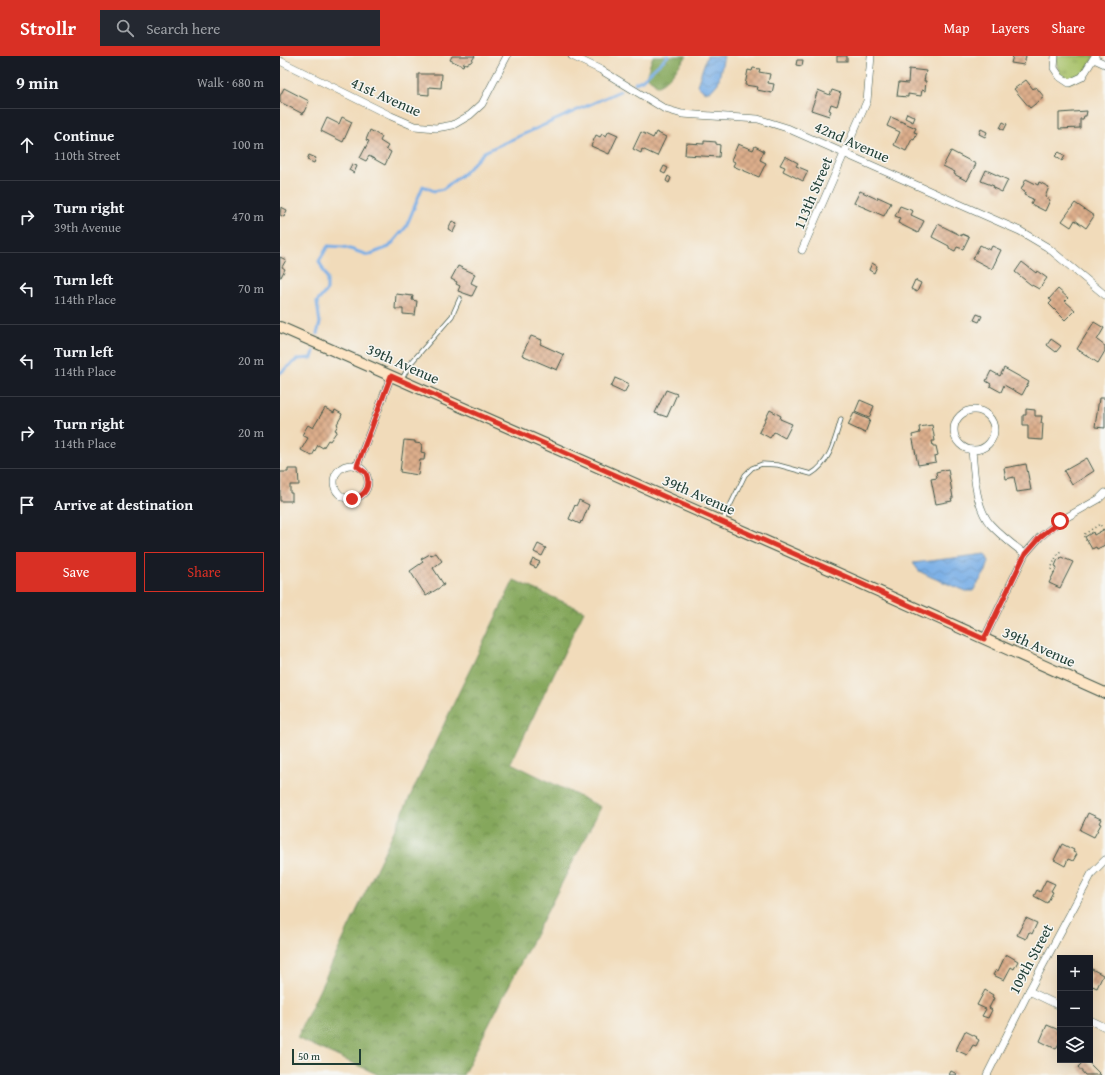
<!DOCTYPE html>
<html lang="en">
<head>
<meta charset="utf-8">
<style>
	body { margin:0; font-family:"Gentium Book Plus",serif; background:#242831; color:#f1f3f6 }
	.controls { position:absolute; right:12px; bottom:12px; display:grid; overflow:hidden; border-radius:0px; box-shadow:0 4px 16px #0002 }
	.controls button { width:36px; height:36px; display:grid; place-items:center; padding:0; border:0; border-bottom:1px solid #363941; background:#171b24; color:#f1f3f6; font:20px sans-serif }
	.scale { position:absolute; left:12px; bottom:10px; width:69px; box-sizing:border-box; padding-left:4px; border:2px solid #1f3d34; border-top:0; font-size:11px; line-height:14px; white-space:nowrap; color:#1f3d34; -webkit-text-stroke:3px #f6f6f2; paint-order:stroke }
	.stop { position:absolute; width:12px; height:12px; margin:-9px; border:3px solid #d93025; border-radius:50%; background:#fff }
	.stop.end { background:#d93025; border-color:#fff; box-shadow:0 1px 4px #0008 }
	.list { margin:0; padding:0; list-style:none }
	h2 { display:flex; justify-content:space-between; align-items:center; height:52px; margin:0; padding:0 16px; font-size:17px }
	h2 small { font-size:13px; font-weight:400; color:#9ea1a6 }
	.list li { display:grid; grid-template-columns:26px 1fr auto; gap:12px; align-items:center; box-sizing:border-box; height:72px; padding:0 16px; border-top:1px solid #363941 }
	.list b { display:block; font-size:15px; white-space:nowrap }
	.list p { margin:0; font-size:13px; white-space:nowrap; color:#9ea1a6 }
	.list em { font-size:13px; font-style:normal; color:#9ea1a6 }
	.actions { display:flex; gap:8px; padding:12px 16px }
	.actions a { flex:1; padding:9px 0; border:1px solid #d93025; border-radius:0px; text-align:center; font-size:14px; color:#d93025 }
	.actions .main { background:#d93025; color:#fff }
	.icon { flex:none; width:22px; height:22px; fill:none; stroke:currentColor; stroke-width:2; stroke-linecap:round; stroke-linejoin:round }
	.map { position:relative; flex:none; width:825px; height:1019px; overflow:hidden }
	header { display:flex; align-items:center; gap:24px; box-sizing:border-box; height:56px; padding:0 20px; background:#d93025; color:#fff }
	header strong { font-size:19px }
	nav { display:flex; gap:22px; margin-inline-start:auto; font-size:14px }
	.search { width:280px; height:36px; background:#242831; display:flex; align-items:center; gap:10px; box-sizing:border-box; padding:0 14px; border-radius:0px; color:#9ea1a6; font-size:15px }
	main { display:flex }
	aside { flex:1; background:#171b24 }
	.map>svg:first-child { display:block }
	.grass { fill:url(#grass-tufts); stroke:#637f4e }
	.forest { fill:url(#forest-crowns); stroke:#527248 }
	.water { fill:url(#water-waves); stroke:#4b758d }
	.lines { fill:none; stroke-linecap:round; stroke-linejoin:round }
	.stream { stroke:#77ade6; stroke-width:3 }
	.building { fill:url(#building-cross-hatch) }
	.service-casing { stroke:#3e5548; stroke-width:5 }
	.minor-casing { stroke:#3e5548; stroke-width:8 }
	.secondary-casing { stroke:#3e5548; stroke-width:12 }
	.path { stroke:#3e5548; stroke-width:1.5; stroke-dasharray:1 3; stroke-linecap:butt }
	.service { stroke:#fff; stroke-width:3.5 }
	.minor { stroke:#fff; stroke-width:7 }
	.secondary { stroke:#fde5c5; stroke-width:10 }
	.route { stroke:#d93025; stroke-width:5 }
	.labels { text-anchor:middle; stroke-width:3; stroke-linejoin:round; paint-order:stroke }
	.street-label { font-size:15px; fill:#1f3d34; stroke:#f6f6f2 }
</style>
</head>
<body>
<header>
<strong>Strollr</strong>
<div class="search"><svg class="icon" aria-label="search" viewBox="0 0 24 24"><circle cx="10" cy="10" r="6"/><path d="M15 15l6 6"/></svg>Search here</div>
<nav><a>Map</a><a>Layers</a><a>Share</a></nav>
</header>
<main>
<aside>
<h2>9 min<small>Walk · 680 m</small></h2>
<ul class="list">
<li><svg class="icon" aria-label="ahead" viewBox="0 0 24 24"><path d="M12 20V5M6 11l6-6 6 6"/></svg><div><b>Continue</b><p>110th Street</p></div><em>100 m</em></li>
<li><svg class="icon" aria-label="right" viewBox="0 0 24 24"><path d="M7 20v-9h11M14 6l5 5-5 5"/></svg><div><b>Turn right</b><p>39th Avenue</p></div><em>470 m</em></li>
<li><svg class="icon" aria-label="left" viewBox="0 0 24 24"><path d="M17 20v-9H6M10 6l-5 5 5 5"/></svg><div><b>Turn left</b><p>114th Place</p></div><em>70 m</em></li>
<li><svg class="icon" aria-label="left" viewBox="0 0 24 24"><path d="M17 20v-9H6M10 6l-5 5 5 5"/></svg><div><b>Turn left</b><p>114th Place</p></div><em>20 m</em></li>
<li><svg class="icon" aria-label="right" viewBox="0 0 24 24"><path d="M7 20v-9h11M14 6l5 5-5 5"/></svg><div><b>Turn right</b><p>114th Place</p></div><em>20 m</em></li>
<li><svg class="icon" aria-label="arrive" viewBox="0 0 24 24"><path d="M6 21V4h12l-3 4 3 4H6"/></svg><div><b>Arrive at destination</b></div></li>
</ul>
<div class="actions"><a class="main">Save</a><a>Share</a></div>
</aside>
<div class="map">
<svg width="825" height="1019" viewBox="0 0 825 1019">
	<defs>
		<pattern id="grass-tufts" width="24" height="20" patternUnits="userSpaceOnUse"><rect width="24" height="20" fill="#a7c167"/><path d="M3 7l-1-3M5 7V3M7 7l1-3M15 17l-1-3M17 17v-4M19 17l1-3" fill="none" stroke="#879e56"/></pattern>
		<pattern id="forest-crowns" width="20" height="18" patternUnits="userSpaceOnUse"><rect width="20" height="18" fill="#85a75c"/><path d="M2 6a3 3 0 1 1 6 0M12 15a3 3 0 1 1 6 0" fill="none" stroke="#6c894d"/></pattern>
		<pattern id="water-waves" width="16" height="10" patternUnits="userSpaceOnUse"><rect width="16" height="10" fill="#77ade6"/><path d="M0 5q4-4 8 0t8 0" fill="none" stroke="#618ebb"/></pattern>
		<pattern id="building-cross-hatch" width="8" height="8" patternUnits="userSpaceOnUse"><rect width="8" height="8" fill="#dcad8b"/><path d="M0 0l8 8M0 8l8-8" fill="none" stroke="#b28e72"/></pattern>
	</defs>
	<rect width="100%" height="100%" fill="#f6f6f2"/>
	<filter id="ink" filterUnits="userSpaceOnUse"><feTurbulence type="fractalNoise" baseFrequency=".025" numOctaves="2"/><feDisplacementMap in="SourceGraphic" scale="8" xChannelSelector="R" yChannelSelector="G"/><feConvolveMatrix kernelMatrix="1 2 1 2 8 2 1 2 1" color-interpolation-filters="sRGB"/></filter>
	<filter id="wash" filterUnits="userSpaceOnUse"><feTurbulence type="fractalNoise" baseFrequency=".012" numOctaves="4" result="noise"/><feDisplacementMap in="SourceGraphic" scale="16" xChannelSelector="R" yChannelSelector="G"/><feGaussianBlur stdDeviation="0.9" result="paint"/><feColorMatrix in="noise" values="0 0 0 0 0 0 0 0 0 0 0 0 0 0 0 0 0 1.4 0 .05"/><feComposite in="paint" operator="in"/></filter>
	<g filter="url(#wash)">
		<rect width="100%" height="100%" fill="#f1dbba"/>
		<polygon class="grass" points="775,0 815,0 802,21 789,27 780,21"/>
		<g class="forest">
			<polygon points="373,0 407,0 390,21 378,30 366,20"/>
			<polygon points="234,524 304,555 231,707 321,751 183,1019 99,1019 17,982 180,634"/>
		</g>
		<g class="water">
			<polygon points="427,0 444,0 438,27 431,35 424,36 417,29"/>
			<polygon points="705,498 709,505 706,515 693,535 685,535 651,521 639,515 633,507"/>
		</g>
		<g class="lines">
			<g class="stream">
				<polyline points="355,27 362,24 388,0"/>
				<polyline points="37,278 40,267 37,246 47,234 47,222 39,205 48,190 64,191 88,199 109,191 126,171 143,130 154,135 163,133 184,117 204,96 340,35"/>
				<polyline points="0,317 18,303 32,302 34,295"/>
			</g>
		</g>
		<g id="blocks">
			<g class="building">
				<polygon points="172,0 195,0 191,6 186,8 184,7 183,10 170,4"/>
				<rect x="557" y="0" width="10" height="5"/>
				<polygon points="733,0 746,0 744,9 731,7"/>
				<polygon points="517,4 523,4 522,10 516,9"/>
				<polygon points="473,12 480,13 479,16 490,18 488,27 494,28 492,37 477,34 478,31 465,29 468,14 472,15"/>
				<polygon points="629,13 646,15 644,25 646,25 645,35 642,34 641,40 628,38 628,41 617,40 619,26 628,27"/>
				<polygon points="138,18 162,18 161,32 149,31 149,39 138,38"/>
				<polygon points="746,24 753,33 756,31 764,41 750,52 734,33"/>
				<polygon points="4,32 29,45 23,58 0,46 0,40"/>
				<polygon points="538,34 550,39 552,34 561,37 557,50 551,48 549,54 551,55 549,60 531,54"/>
				<polygon points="807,55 806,60 804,60 803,63 800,63 800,72 779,73 779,57"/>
				<polygon points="627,57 635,61 633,66 625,62"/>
				<polygon points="62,61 72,66 63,86 41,75 47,62 59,68"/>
				<polygon points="611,61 636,72 634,76 637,77 634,84 632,83 626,95 614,89 620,76 607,70"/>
				<polygon points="723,66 727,68 724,74 720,72"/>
				<polygon points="701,73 707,76 705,81 699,78"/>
				<polygon points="90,74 102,81 100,85 108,90 106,93 111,96 105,109 89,100 86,105 80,102 89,85 86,84"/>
				<polygon points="329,75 338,79 329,98 311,90 316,79 320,81 322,78 326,80"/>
				<polygon points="361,76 373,82 376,76 386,81 377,100 362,93 361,97 353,93"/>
				<polygon points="424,85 436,86 436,88 440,89 439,101 405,99 406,87 424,88"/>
				<polygon points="458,88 473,94 475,90 484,95 480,104 486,107 479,121 453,110 455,106 451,104"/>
				<polygon points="671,95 696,108 687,125 674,118 675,116 663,110"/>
				<polygon points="779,96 785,100 782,105 775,100"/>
				<polygon points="29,99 36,102 34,107 27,104"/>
				<polygon points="505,100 518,107 516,110 528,115 523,125 503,115 505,111 500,109"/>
				<polygon points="72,108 77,110 74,117 69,114"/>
				<polygon points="384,110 388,112 385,118 381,116"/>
				<polygon points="706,114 728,124 722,136 713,132 714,130 701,125"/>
				<polygon points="388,120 391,122 389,127 386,125"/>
				<polygon points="746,123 758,129 759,126 769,131 765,141 770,144 765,155 751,148 753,143 744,139 745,136 741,134"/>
				<polygon points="580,135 597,143 598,141 611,147 604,160 574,147"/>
				<polygon points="795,147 814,160 806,172 795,164 791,171 782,165"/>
				<polygon points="620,150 633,155 631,159 644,165 638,177 618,167 620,162 615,160"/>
				<polygon points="1,151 7,154 4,161 0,159"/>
				<polygon points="172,165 177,168 173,176 168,173"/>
				<polygon points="658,168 682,180 682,178 689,181 683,193 677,191 675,195 669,192 669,190 652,181"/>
				<polygon points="700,189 710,194 712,190 721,194 712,213 693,203"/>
				<polygon points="0,201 6,204 2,211 5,213 1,221 0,221"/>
				<polygon points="742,206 756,217 757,215 767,222 759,233 750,228 735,216"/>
				<polygon points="592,207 597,210 594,217 589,214"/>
				<polygon points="178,210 195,218 191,227 197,230 192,240 178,235 180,230 176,228 177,226 171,223"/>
				<polygon points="635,224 641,227 637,236 631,233"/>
				<polygon points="778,233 788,242 785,245 795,254 785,264 769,248 772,245 769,243"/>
				<polygon points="116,238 133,240 132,244 137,245 135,259 123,258 123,253 115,253"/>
				<polygon points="697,258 702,260 699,266 694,264"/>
				<polygon points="814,266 824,272 817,284 825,290 825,295 818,307 797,293"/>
				<polygon points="251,280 262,284 260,288 284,299 277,314 242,299"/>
				<polygon points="771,283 781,290 776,296 767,289"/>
				<polygon points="724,312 749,326 742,339 724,329 721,336 710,330 711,328 706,325 711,315 720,320"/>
				<polygon points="335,322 349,328 344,337 331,331"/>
				<polygon points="386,334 397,338 387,361 375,357"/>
				<polygon points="819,342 825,342 825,372 815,371"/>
				<polygon points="580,344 594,350 589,362 575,356"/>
				<polygon points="45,352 54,357 55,354 62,358 61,361 57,368 58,369 55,374 57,375 50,385 48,384 43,392 38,389 32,400 21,394 28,382 22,379 28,369 33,372"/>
				<polygon points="746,353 755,354 755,360 762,360 761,367 763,367 762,384 748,383 748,369 743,369 743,359 746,359"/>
				<polygon points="490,354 501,360 500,363 512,368 505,382 494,376 490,382 479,376"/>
				<polygon points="574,357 590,364 585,377 568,369"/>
				<polygon points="652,369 655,385 652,385 653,390 656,390 658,399 655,400 656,406 638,409 632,379 640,377 639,371"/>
				<polygon points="124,384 135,385 135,387 142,388 141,396 145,397 144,404 140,404 138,419 120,416"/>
				<polygon points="807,402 814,415 792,429 784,415"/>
				<polygon points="746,408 751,434 737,436 734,421 726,423 724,412"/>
				<polygon points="8,413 18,413 19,429 10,429 10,437 12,437 12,445 0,445 0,416 8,416"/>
				<polygon points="668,413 673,442 671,442 672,445 656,448 651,423 657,422 656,416"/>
				<polygon points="299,444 309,449 302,466 301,465 300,468 289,463 295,449 296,450"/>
				<polygon points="825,473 825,489 817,493 816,491 812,493 805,481 813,476 814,479"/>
				<polygon points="258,488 266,492 262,500 254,496"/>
				<polygon points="156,497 162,505 153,512 164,529 146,540 130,515 143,506 141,503 150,498 151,499"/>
				<polygon points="781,501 793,506 780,532 769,527 777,511 775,510 778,503 780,504"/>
				<polygon points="253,503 260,506 256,512 250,509"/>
				<polygon points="808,757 821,763 819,767 821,768 814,781 800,774"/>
				<polygon points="782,788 794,794 793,796 797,798 793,805 788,803 785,810 774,804"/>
				<polygon points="766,824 775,828 771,835 773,836 767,847 754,840 757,834 760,836"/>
				<polygon points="746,862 757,867 752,878 749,876 746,883 737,879"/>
				<polygon points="726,898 738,905 734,913 731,911 724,924 713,919 716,914 718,915"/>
				<polygon points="810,912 823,919 817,932 810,929"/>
				<polygon points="705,934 713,939 712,941 714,942 709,952 712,954 708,962 702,960 706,953 697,949"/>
				<polygon points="767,969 779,974 778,976 780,977 780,985 776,993 760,985"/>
				<polygon points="685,975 697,981 696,982 699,984 696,990 693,989 687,999 676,994"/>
				<polygon points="805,1004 806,1004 821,1019 805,1019 798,1011"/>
				<polygon points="671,1015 677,1018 676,1019 669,1019"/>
			</g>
		</g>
	</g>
	<g filter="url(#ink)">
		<use href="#blocks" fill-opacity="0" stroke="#3e5548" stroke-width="1"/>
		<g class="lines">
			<g class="service-casing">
				<g id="service">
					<polyline points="122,323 130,308 172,260 180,242"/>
					<path d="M443,464L465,419L472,412L482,408L498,409L531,418C550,407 555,383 561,363"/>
				</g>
			</g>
			<g class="minor-casing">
				<g id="minor">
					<polyline points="292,0 321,14 385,53 402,58 478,63 507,72 740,175 767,191 825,239"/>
					<polyline points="775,0 774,12 780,21 789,27 802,21 815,0"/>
					<polyline points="814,3 825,8"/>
					<polyline points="0,5 111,60 134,70 156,72 173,69 190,59 202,48 227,0"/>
					<polyline points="522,194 587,45 591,0"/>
					<circle cx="694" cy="374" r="20"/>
					<path d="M692,394C694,416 695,450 710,468C720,479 733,489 745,498"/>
					<circle cx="71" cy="426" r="17"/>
					<polyline points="77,410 111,320"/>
					<polyline points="704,583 745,498 760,481 780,465 819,443 825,437"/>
					<polyline points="749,935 780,950"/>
					<polyline points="810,964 825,971"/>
					<polyline points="707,1019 749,935 812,817 825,804"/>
				</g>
			</g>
			<g class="secondary-casing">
				<polyline id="secondary" points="0,271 551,514 825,637"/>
			</g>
			<g class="path">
				<polyline points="808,488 803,479 820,468 823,474"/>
				<polyline points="774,517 771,513 776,501 782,493"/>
			</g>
			<use href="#service" class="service"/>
			<use href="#minor" class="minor"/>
			<use href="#secondary" class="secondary"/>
		</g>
	</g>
	<g class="lines" filter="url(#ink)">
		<path class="route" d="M72,443C86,440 91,430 86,417L77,410L111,320L551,514L704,583L745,498L760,481L780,465"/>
	</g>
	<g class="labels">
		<g class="street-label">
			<text transform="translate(106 41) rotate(24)" y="5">41st Avenue</text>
			<text transform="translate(572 86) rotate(24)" y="5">42nd Avenue</text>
			<text transform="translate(533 137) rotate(-67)" y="5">113th Street</text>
			<text transform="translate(123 308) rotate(24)" y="5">39th Avenue</text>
			<text transform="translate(419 439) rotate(24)" y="5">39th Avenue</text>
			<text transform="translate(759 591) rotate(24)" y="5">39th Avenue</text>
			<text transform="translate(751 903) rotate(-62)" y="5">109th Street</text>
		</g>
	</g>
</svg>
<div class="controls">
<button>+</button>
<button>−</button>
<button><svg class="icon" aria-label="layers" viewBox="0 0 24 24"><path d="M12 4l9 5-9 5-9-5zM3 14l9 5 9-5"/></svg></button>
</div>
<div class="scale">50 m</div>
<div class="stop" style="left:780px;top:465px"></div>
<div class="stop end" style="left:72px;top:443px"></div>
</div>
</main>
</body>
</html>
